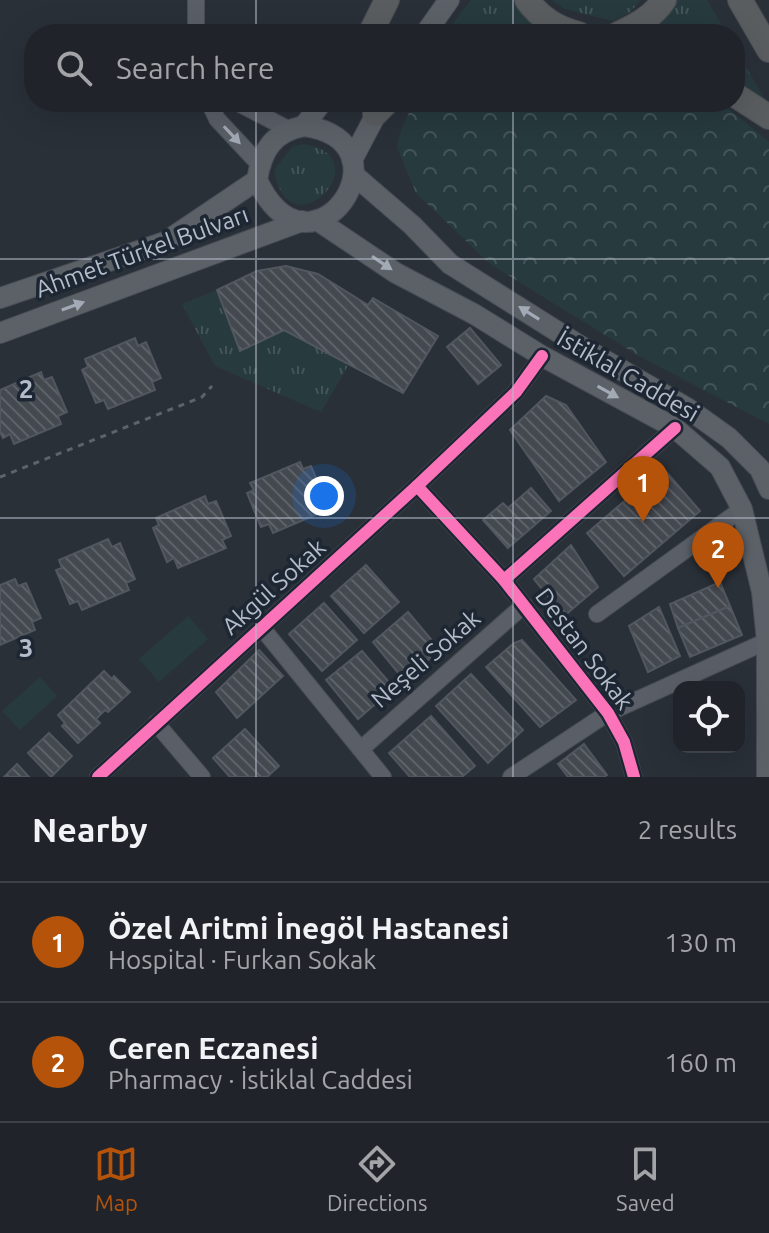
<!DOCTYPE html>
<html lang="en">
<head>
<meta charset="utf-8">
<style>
	body { margin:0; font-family:Ubuntu,sans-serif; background:#2d3036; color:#f1f3f6 }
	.controls { position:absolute; right:24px; bottom:24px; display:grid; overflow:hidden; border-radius:16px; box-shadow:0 8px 32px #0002 }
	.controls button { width:72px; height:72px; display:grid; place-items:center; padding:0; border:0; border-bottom:2px solid #3d4147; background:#20242a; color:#f1f3f6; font:40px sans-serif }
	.you { position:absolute; left:324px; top:496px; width:28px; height:28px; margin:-20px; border:6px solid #fff; border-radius:50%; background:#1a73e8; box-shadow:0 0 0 12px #1a73e833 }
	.badge { display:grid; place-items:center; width:52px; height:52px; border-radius:50%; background:#b45309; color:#fff; font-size:26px; font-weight:700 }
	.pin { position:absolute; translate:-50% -66px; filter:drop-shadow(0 2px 4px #0008) }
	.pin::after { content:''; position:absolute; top:42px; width:28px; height:24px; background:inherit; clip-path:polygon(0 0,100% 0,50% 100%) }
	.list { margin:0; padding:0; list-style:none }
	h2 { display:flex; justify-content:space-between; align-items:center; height:104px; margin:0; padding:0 32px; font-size:34px }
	h2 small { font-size:26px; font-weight:400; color:#a2a4a8 }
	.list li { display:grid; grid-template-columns:52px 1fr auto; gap:24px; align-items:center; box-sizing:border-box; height:120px; padding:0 32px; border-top:2px solid #3d4147 }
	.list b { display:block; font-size:30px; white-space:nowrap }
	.list p { margin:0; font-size:26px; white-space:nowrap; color:#a2a4a8 }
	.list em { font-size:26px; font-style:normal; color:#a2a4a8 }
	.icon { flex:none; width:44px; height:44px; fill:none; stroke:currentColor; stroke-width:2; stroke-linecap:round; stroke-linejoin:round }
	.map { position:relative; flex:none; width:769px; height:777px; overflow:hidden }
	.search { position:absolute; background:#20242a; box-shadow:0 8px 32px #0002; left:24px; right:24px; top:24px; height:88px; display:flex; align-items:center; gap:20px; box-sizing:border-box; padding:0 28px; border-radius:32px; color:#a2a4a8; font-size:30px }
	.sheet { height:344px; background:#20242a }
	nav { display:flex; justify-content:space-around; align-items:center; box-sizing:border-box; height:112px; border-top:2px solid #3d4147; background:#20242a; font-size:22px; color:#a2a4a8 }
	nav a { display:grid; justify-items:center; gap:4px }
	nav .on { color:#b45309 }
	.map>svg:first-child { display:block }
	.grass { fill:url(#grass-tufts) }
	.forest { fill:url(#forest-crowns) }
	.pitch { fill:#273a3e }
	.building { fill:url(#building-back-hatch); stroke:#52575f; stroke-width:2 }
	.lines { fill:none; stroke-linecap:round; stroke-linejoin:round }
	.minor-casing { stroke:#484c53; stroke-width:18 }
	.major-casing { stroke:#484c55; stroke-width:22 }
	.highway-casing { stroke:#474c53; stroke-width:26 }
	.path { stroke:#5d636a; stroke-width:3; stroke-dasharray:6 6; stroke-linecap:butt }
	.minor { stroke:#5a5e66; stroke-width:16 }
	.major { stroke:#5c6168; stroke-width:20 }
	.highway { stroke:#5a5d60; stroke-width:24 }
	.cycleway-casing { stroke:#1d2633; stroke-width:17 }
	.cycleway { stroke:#fb73b8; stroke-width:12 }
	.oneway { fill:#a2a9b5 }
	.oneway2 { fill:#a2aab6 }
	.grid { fill:none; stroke:#b4bcc9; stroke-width:2; stroke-opacity:0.55 }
	.labels { text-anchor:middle; stroke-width:7; stroke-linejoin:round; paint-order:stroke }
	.street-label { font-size:24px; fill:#b4bcc9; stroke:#1d2633 }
	.grid-label { font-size:26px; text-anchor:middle; font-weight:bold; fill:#b4bcc9; stroke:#1d2633; stroke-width:7; stroke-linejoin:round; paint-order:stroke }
</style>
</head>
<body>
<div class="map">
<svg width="769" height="777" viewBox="0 0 769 777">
	<defs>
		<pattern id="grass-tufts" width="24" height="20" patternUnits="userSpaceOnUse" patternTransform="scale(2)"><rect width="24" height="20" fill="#273a3e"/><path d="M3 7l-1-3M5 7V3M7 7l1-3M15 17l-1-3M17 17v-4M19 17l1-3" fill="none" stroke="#445559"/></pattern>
		<pattern id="forest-crowns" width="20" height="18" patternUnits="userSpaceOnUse" patternTransform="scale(2)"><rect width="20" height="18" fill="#273a3e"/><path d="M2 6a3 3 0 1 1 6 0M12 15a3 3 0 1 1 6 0" fill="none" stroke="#445559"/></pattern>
		<pattern id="building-back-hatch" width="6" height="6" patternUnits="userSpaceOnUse" patternTransform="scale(2)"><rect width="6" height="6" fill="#444950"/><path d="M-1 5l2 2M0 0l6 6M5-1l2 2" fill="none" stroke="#5d6168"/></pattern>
	</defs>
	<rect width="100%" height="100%" fill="#2a3038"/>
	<g class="grass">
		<polygon points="471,0 515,0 528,20 547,34 500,34 480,29 445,34"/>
		<polygon points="552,0 641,0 630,12 613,21 565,9"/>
		<polygon points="673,0 707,0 727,34 641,34"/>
		<polygon points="735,48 769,107 735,86"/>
		<path d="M303,144C384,156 288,256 274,170L293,146Z"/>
		<polygon points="217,290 240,350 284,330 349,364 321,412 215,366 182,304"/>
	</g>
	<polygon class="forest" points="414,102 712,102 727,108 766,139 769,142 769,424 639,356 490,264 416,193 397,147 401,130"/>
	<g class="pitch">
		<polygon points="188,616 208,639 159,682 139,659"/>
		<polygon points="40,677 57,696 20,730 2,711"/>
	</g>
	<g class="building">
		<polygon points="286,266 318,274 368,305 373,298 438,336 403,393 284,330 240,351 217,290 257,271"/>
		<polygon points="470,328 501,365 478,384 447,347"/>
		<polygon points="135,338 138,346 146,342 161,378 152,382 155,390 108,409 104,400 96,403 82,370 88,367 85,359"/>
		<polygon points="41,372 44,380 52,377 67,412 58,416 61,424 14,444 10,434 3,438 0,432 0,390"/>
		<polygon points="546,396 566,405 606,462 559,501 510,430"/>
		<polygon points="300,462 303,469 311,466 326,501 317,505 320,513 273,533 269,524 261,527 247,493 254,490 250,483"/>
		<polygon points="663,468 700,511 624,576 587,533"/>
		<polygon points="531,488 551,511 508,548 483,520 503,503 508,508"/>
		<polygon points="205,496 208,504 216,501 231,536 222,540 226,548 178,568 174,558 167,562 153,528 159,525 156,518"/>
		<polygon points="108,539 112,547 120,543 135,579 126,583 129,590 82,610 78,601 70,604 56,570 62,568 59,560"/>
		<polygon points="571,545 598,587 564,616 534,579"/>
		<polygon points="366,565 399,602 364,633 331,596"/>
		<polygon points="15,579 18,586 26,583 41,618 32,622 35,630 0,645 0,585"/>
		<polygon points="720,582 730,606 678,628 670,604"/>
		<polygon points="324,603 357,640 322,671 289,634"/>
		<polygon points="730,606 742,635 690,657 678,628"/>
		<polygon points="659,607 680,656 648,672 629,626"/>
		<polygon points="408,612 440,650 404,680 373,642"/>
		<polygon points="522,640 576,700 540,727 486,667 514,643"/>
		<polygon points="259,650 283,676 237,718 216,692"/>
		<polygon points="362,651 394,688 358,719 326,680"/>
		<polygon points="104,671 112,679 114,676 130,692 108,712 105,710 96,719 100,723 78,743 62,726 65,723 58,715"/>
		<polygon points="471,674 523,730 488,763 436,706"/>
		<polygon points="431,716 475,766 462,777 410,777 389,753"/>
		<polygon points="245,729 279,766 267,777 230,777 213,758"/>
		<polygon points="49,733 72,756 51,777 28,753"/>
		<polygon points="584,744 607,775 604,777 568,777 558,764"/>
		<polygon points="17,764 29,777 4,777"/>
	</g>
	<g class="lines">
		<g class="minor-casing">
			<g id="minor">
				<polyline points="196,34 196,0"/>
				<polyline points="209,102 217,119 259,164"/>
				<polyline points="236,102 288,129"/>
				<polyline points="417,486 504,580 608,713 624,742 634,777"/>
				<polyline points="504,580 675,428"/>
				<polyline points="597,614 742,509"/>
				<polyline points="262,628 383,777"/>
				<polyline points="156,723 202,777"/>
				<polyline points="361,749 524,605"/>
				<polyline points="98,777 417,486 516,392 542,356"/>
				<polyline points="511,777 608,713 767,641"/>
			</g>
		</g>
		<g class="major-casing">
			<g id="major">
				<polyline points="425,34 449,0"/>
				<path d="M304,126C416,141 311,294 257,180C262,150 273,132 304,126Z"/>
				<polyline points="304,126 322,102"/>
				<polyline points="352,160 382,103"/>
				<polyline points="354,175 412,225 450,264 582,347 687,408 729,438 760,469 769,489"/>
				<polyline points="317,220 396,273 474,314 542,356 675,428 720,467 742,509 762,592 767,641 767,777"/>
				<polyline points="0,298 165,242 257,180"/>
				<polyline points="0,333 302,221"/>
			</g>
		</g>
		<g class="highway-casing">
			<g id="highway">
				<path d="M527,0C541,19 557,28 579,34"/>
				<polyline points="740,0 769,50"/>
				<polyline points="370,34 387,0"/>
				<path d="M618,34C635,26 653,17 664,0"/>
				<polyline points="735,95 769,117"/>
				<polyline points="375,114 387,102"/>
			</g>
		</g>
		<polyline class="path" points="0,477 202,397 212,386"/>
		<use href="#minor" class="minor"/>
		<use href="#major" class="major"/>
		<use href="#highway" class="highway"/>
		<g class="cycleway-casing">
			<g id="cycleway">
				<polyline points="417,486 504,580 608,713 624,742 634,777"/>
				<polyline points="504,580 675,428"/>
				<polyline points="98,777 417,486 516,392 542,356"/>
			</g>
		</g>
		<use href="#cycleway" class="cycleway"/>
	</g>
	<defs><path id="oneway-solid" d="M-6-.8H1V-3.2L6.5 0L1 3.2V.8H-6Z" transform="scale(2)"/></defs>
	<use class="oneway" href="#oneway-solid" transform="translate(232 135) rotate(47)"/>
	<g class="oneway2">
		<use href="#oneway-solid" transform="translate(382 263) rotate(34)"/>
		<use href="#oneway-solid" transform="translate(73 306) rotate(-20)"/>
		<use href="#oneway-solid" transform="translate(529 313) rotate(-148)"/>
		<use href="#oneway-solid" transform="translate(608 392) rotate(29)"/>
	</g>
	<path class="grid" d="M256,0V34M513,0V34M256,102V777M513,102V777M0,259H769M0,518H769"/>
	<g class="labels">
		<g class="street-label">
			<text transform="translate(142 252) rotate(-20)" y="8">Ahmet Türkel Bulvarı</text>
			<text transform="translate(628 376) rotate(30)" y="8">İstiklal Caddesi</text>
			<text transform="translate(274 587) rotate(-42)" y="8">Akgül Sokak</text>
			<text transform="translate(584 649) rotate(53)" y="8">Destan Sokak</text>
			<text transform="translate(426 659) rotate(-41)" y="8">Neşeli Sokak</text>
		</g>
	</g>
	<g class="grid-label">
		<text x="26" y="398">2</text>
		<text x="26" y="657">3</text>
	</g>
</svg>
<div class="controls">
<button><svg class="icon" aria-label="locate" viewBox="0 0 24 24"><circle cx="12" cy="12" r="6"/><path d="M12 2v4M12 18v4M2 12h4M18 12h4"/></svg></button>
</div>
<div class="you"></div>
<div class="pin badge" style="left:643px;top:522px">1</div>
<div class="pin badge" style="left:718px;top:588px">2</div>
<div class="search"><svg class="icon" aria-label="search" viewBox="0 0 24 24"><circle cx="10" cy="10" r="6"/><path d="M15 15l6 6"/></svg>Search here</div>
</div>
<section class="sheet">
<h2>Nearby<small>2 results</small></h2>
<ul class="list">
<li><span class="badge">1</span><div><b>Özel Aritmi İnegöl Hastanesi</b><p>Hospital · Furkan Sokak</p></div><em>130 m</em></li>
<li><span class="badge">2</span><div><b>Ceren Eczanesi</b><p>Pharmacy · İstiklal Caddesi</p></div><em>160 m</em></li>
</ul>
</section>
<nav>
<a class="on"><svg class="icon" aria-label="map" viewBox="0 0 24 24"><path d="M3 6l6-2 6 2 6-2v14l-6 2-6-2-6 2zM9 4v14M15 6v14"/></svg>Map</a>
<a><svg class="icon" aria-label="directions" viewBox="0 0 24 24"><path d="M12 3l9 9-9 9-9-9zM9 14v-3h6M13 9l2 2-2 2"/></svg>Directions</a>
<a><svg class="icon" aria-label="saved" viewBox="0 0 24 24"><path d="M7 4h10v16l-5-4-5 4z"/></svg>Saved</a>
</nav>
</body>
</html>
